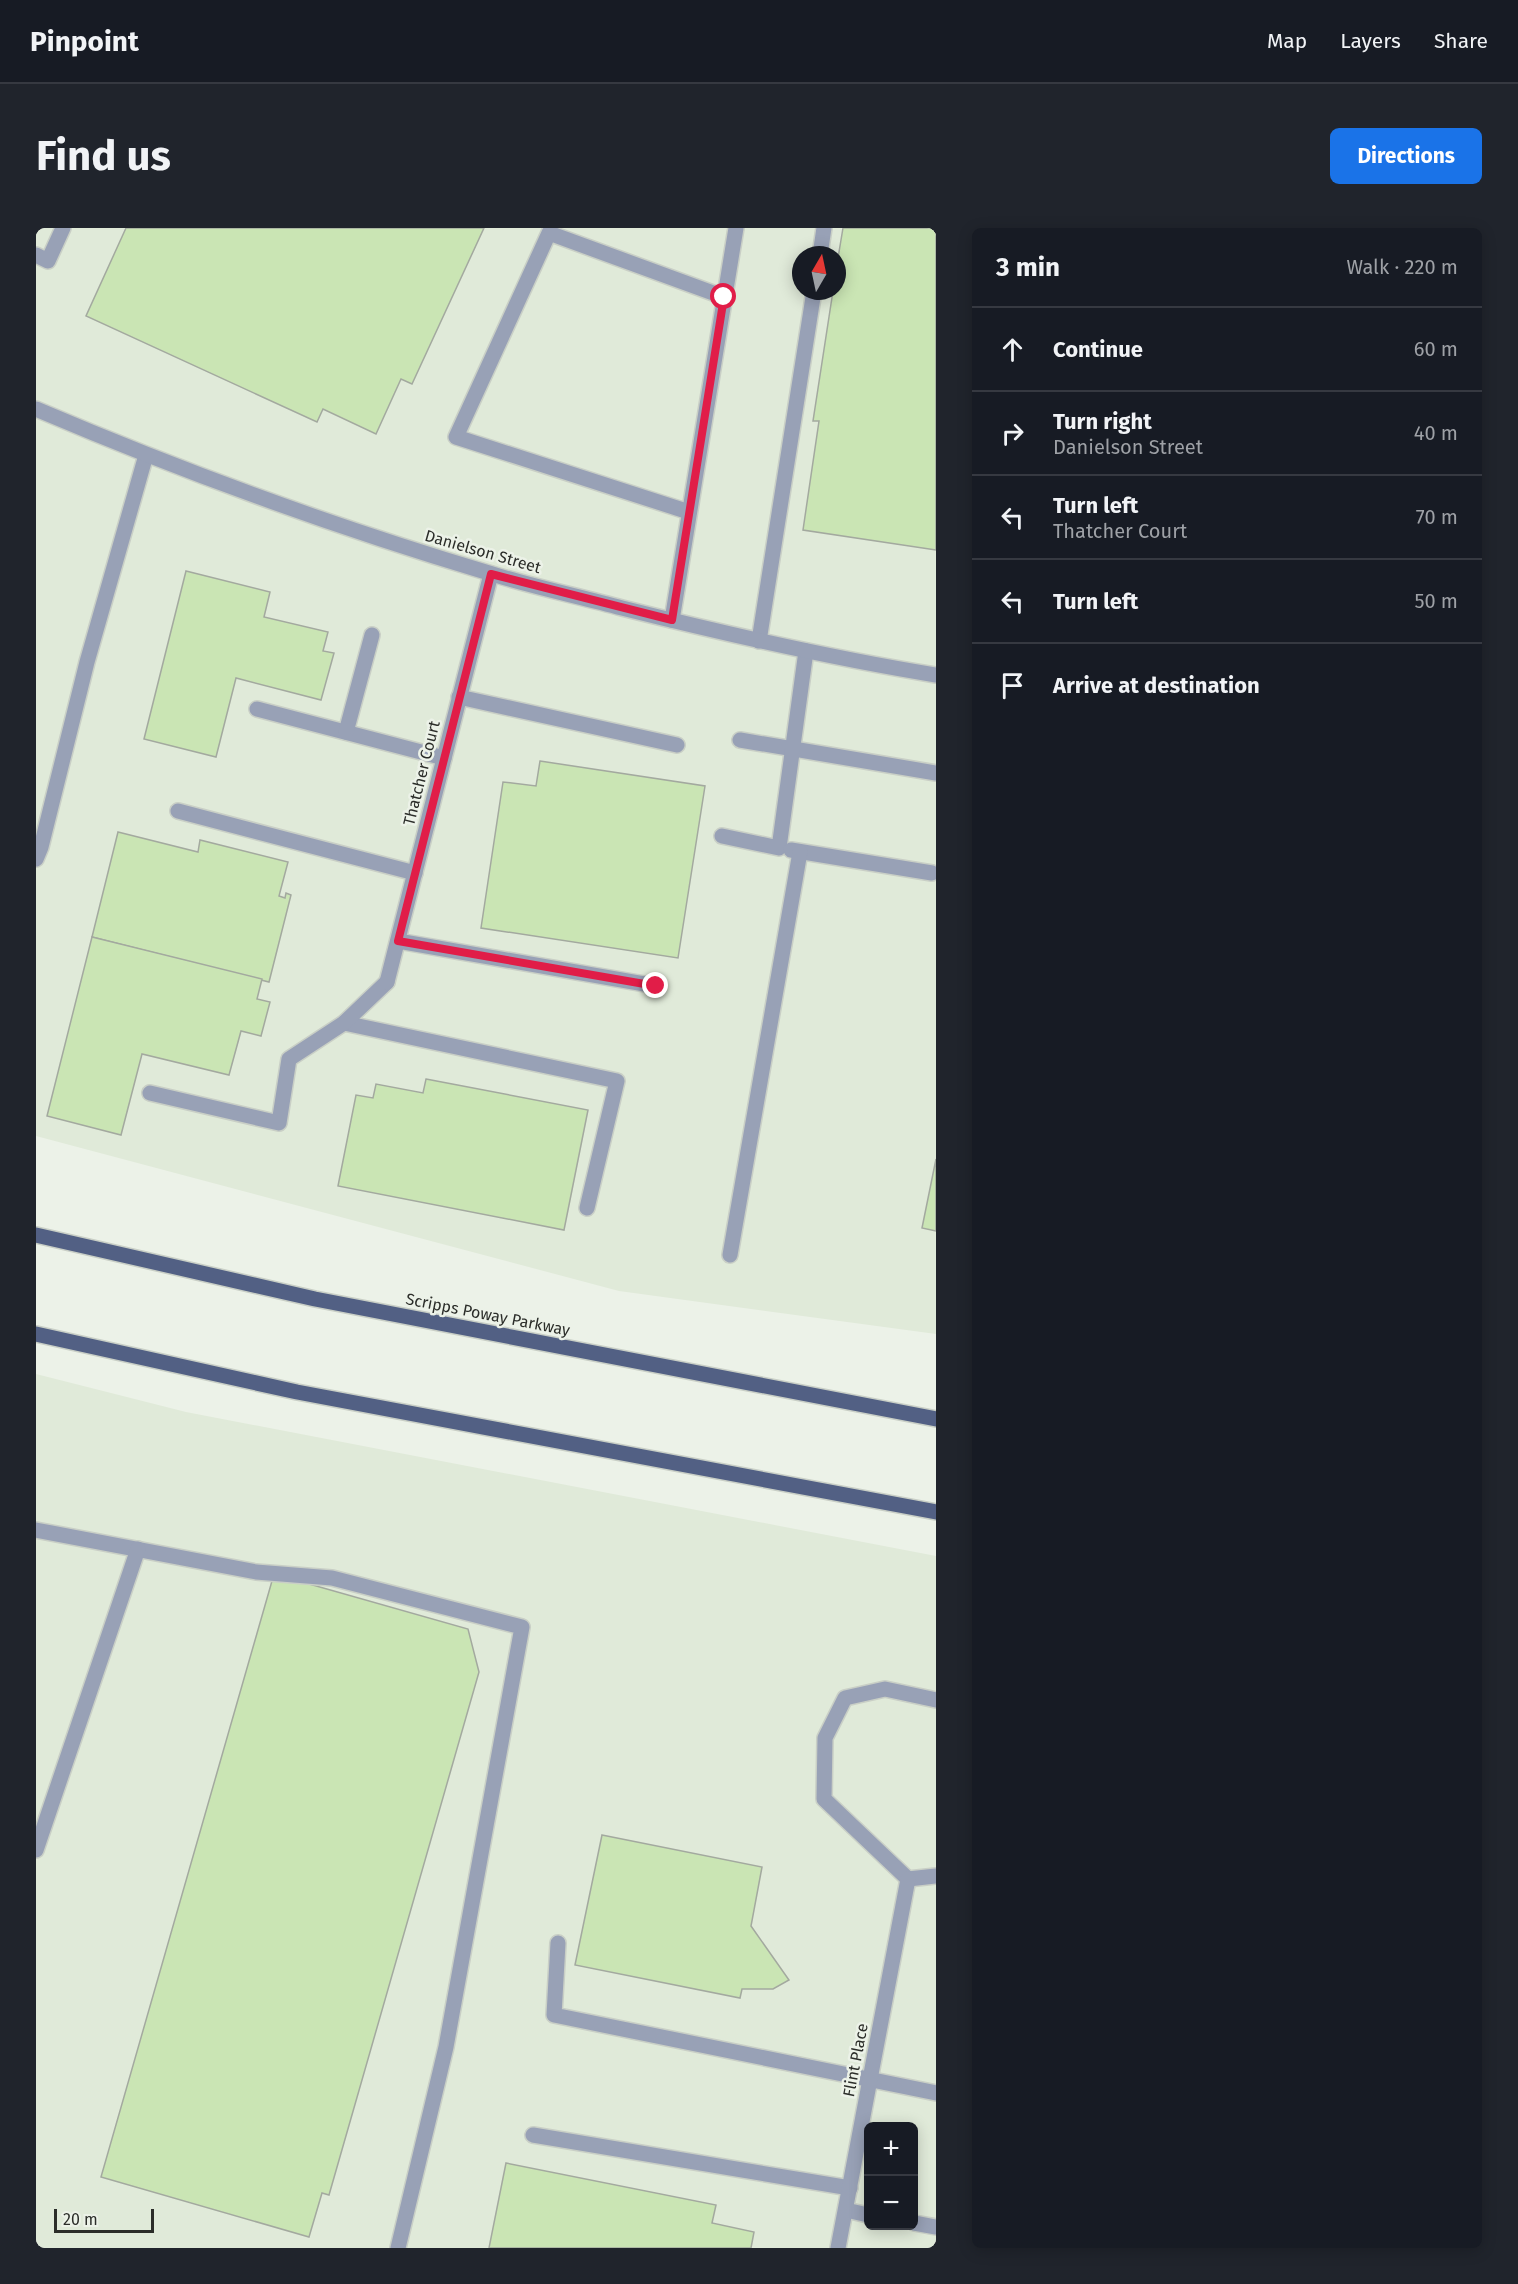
<!DOCTYPE html>
<html lang="en">
<head>
<meta charset="utf-8">
<style>
	body { margin:0; font-family:"Fira Sans",sans-serif; background:#20242c; color:#f1f3f6 }
	.controls { position:absolute; right:18px; bottom:18px; display:grid; overflow:hidden; border-radius:9px; box-shadow:0 3px 15px #0003 }
	.controls button { width:54px; height:54px; display:grid; place-items:center; padding:0; border:0; border-bottom:2px solid #363941; background:#171b24; color:#f1f3f6; font:30px sans-serif }
	.compass { position:absolute; left:756px; top:18px; width:54px; height:54px; border-radius:50%; background:#171b24; box-shadow:0 3px 15px #0003; rotate:9deg }
	.scale { position:absolute; left:18px; bottom:15px; width:100px; box-sizing:border-box; padding-left:6px; border:3px solid #2b2d29; border-top:0; font-size:16px; line-height:21px; white-space:nowrap; color:#2b2d29; -webkit-text-stroke:4px #ecf2e8; paint-order:stroke }
	.stop { position:absolute; width:18px; height:18px; margin:-14px; border:4px solid #e11d48; border-radius:50%; background:#fff }
	.stop.end { background:#e11d48; border-color:#fff; box-shadow:0 2px 6px #0008 }
	.list { margin:0; padding:0; list-style:none }
	h2 { display:flex; justify-content:space-between; align-items:center; height:78px; margin:0; padding:0 24px; font-size:26px }
	h2 small { font-size:20px; font-weight:400; color:#9ea1a6 }
	.list li { display:grid; grid-template-columns:39px 1fr auto; gap:18px; align-items:center; box-sizing:border-box; height:84px; padding:0 24px; border-top:2px solid #363941 }
	.list b { display:block; font-size:22px; white-space:nowrap }
	.list p { margin:0; font-size:20px; white-space:nowrap; color:#9ea1a6 }
	.list em { font-size:20px; font-style:normal; color:#9ea1a6 }
	.icon { flex:none; width:33px; height:33px; fill:none; stroke:currentColor; stroke-width:2; stroke-linecap:round; stroke-linejoin:round }
	.map { position:relative; flex:none; width:900px; height:2020px; overflow:hidden; border-radius:9px }
	header { display:flex; align-items:center; gap:36px; box-sizing:border-box; height:84px; padding:0 30px; background:#171b24; border-bottom:2px solid #363941 }
	header strong { font-size:28px }
	nav { display:flex; gap:33px; margin-inline-start:auto; font-size:21px }
	.intro { display:flex; align-items:center; justify-content:space-between; box-sizing:border-box; height:144px; padding:0 36px }
	h1 { margin:0; font-size:42px }
	.button { padding:15px 27px; border-radius:9px; background:#1a73e8; color:#fff; font-size:21px; font-weight:700 }
	main { display:flex; gap:36px; padding:0 36px }
	aside { flex:1; background:#171b24; border-radius:9px; box-shadow:0 3px 15px #0003 }
	.map>svg:first-child { display:block }
	.built { fill:#e0ead9; fill-rule:evenodd }
	.building { fill:#cae5b4; stroke:#a3a99f; stroke-width:1.5 }
	.lines { fill:none; stroke-linecap:round; stroke-linejoin:round }
	.service-casing { stroke:#c9cfc6; stroke-width:18 }
	.minor-casing { stroke:#c9cfc6; stroke-width:18 }
	.tertiary-casing { stroke:#c9cfc6; stroke-width:18 }
	.primary-casing { stroke:#c9cfc6; stroke-width:18 }
	.service { stroke:#98a1b6; stroke-width:15 }
	.minor { stroke:#98a1b6; stroke-width:15 }
	.tertiary { stroke:#98a1b6; stroke-width:15 }
	.primary { stroke:#526084; stroke-width:15 }
	.route { stroke:#e11d48; stroke-width:8 }
	.labels { text-anchor:middle; stroke-width:5; stroke-linejoin:round; paint-order:stroke }
	.street-label { font-size:16px; fill:#2b2d29; stroke:#ecf2e8 }
</style>
</head>
<body>
<header>
<strong>Pinpoint</strong>
<nav><a>Map</a><a>Layers</a><a>Share</a></nav>
</header>
<div class="intro"><h1>Find us</h1><a class="button">Directions</a></div>
<main>
<div class="map">
<svg width="900" height="2020" viewBox="0 0 900 2020">
	<rect width="100%" height="100%" fill="#ecf2e8"/>
	<g class="built">
		<path d="M0,0H900V1106L583,1063L0,908ZM765,27H801V63H765Z"/>
		<path d="M0,1146L150,1184L900,1328V2020H0ZM832,1898H878V1998H832Z"/>
	</g>
	<g class="building">
		<polygon points="90,0 448,0 376,156 365,151 340,206 287,181 281,194 50,88"/>
		<polygon points="807,0 900,0 900,322 767,302 783,193 777,193 797,63 801,63 801,36"/>
		<polygon points="150,343 234,364 228,389 292,404 287,423 298,425 285,472 200,450 180,529 108,511"/>
		<polygon points="504,533 669,558 642,730 445,700 467,554 500,558"/>
		<polygon points="82,604 162,624 164,612 252,634 243,668 249,670 250,665 255,667 233,754 56,709"/>
		<polygon points="56,709 226,751 221,771 234,774 225,808 205,803 193,847 106,826 85,907 11,888"/>
		<polygon points="390,851 552,882 528,1002 302,958 320,867 337,870 340,856 387,865"/>
		<polygon points="900,931 900,1003 886,1000"/>
		<polygon points="238,1346 432,1401 443,1444 293,1967 286,1965 273,2009 65,1949"/>
		<polygon points="566,1607 726,1639 715,1698 753,1752 737,1761 706,1761 704,1770 539,1737"/>
		<polygon points="470,1935 680,1977 676,1995 718,2004 715,2020 453,2020"/>
	</g>
	<g class="lines">
		<g class="service-casing">
			<g id="service">
				<polyline points="0,27 12,33 27,0"/>
				<polyline points="784,27 788,0"/>
				<polyline points="653,284 420,209 513,5 688,69"/>
				<polyline points="636,392 700,0"/>
				<polyline points="723,413 778,63"/>
				<polyline points="423,469 641,517"/>
				<polyline points="221,481 408,530"/>
				<polyline points="310,504 336,407"/>
				<polyline points="704,512 900,545"/>
				<polyline points="142,583 379,645"/>
				<polyline points="686,608 743,620 770,423"/>
				<polyline points="755,622 896,645"/>
				<polyline points="0,631 5,619 51,434 110,227"/>
				<polyline points="362,713 620,758"/>
				<polyline points="308,795 581,853 551,980"/>
				<polyline points="114,865 243,895 253,831 308,795 351,754"/>
				<polyline points="694,1027 764,624"/>
				<polyline points="0,1302 220,1344 296,1350 486,1399 410,1819 362,2020"/>
				<polyline points="900,1472 849,1461 809,1470 789,1510 788,1571 872,1651 900,1648"/>
				<polyline points="0,1622 102,1321"/>
				<polyline points="522,1715 518,1787 900,1865"/>
				<polyline points="497,1907 814,1960"/>
				<polyline points="810,1982 832,1987"/>
				<polyline points="878,1995 900,1999"/>
			</g>
		</g>
		<g class="minor-casing">
			<g id="minor">
				<polyline points="351,754 455,346"/>
				<polyline points="802,2020 872,1651"/>
			</g>
		</g>
		<g class="tertiary-casing">
			<path id="tertiary" d="M0,181C148,244 299,299 453,345C497,359 542,368 586,380C690,406 794,430 900,447"/>
		</g>
		<g class="primary-casing">
			<g id="primary">
				<polyline points="0,1007 279,1071 900,1191"/>
				<polyline points="0,1106 261,1164 900,1284"/>
			</g>
		</g>
		<use href="#service" class="service"/>
		<use href="#minor" class="minor"/>
		<use href="#tertiary" class="tertiary"/>
		<use href="#primary" class="primary"/>
	</g>
	<g class="lines">
		<polyline class="route" points="620,758 362,713 455,346 636,392 688,69"/>
	</g>
	<g class="labels">
		<g class="street-label">
			<text transform="translate(447 323) rotate(16)" y="6">Danielson Street</text>
			<text transform="translate(385 545) rotate(-76)" y="6">Thatcher Court</text>
			<text transform="translate(452 1086) rotate(11)" y="6">Scripps Poway Parkway</text>
			<text transform="translate(819 1832) rotate(-79)" y="6">Flint Place</text>
		</g>
	</g>
</svg>
<div class="controls">
<button>+</button>
<button>−</button>
</div>
<svg class="compass" viewBox="-18 -18 36 36"><path d="M0-13l5 13h-10z" fill="#e53935"/><path d="M0 13l5-13h-10z" fill="#9ea1a6"/></svg>
<div class="scale">20 m</div>
<div class="stop" style="left:688px;top:69px"></div>
<div class="stop end" style="left:620px;top:758px"></div>
</div>
<aside>
<h2>3 min<small>Walk · 220 m</small></h2>
<ul class="list">
<li><svg class="icon" aria-label="ahead" viewBox="0 0 24 24"><path d="M12 20V5M6 11l6-6 6 6"/></svg><div><b>Continue</b></div><em>60 m</em></li>
<li><svg class="icon" aria-label="right" viewBox="0 0 24 24"><path d="M7 20v-9h11M14 6l5 5-5 5"/></svg><div><b>Turn right</b><p>Danielson Street</p></div><em>40 m</em></li>
<li><svg class="icon" aria-label="left" viewBox="0 0 24 24"><path d="M17 20v-9H6M10 6l-5 5 5 5"/></svg><div><b>Turn left</b><p>Thatcher Court</p></div><em>70 m</em></li>
<li><svg class="icon" aria-label="left" viewBox="0 0 24 24"><path d="M17 20v-9H6M10 6l-5 5 5 5"/></svg><div><b>Turn left</b></div><em>50 m</em></li>
<li><svg class="icon" aria-label="arrive" viewBox="0 0 24 24"><path d="M6 21V4h12l-3 4 3 4H6"/></svg><div><b>Arrive at destination</b></div></li>
</ul>
</aside>
</main>
</body>
</html>
